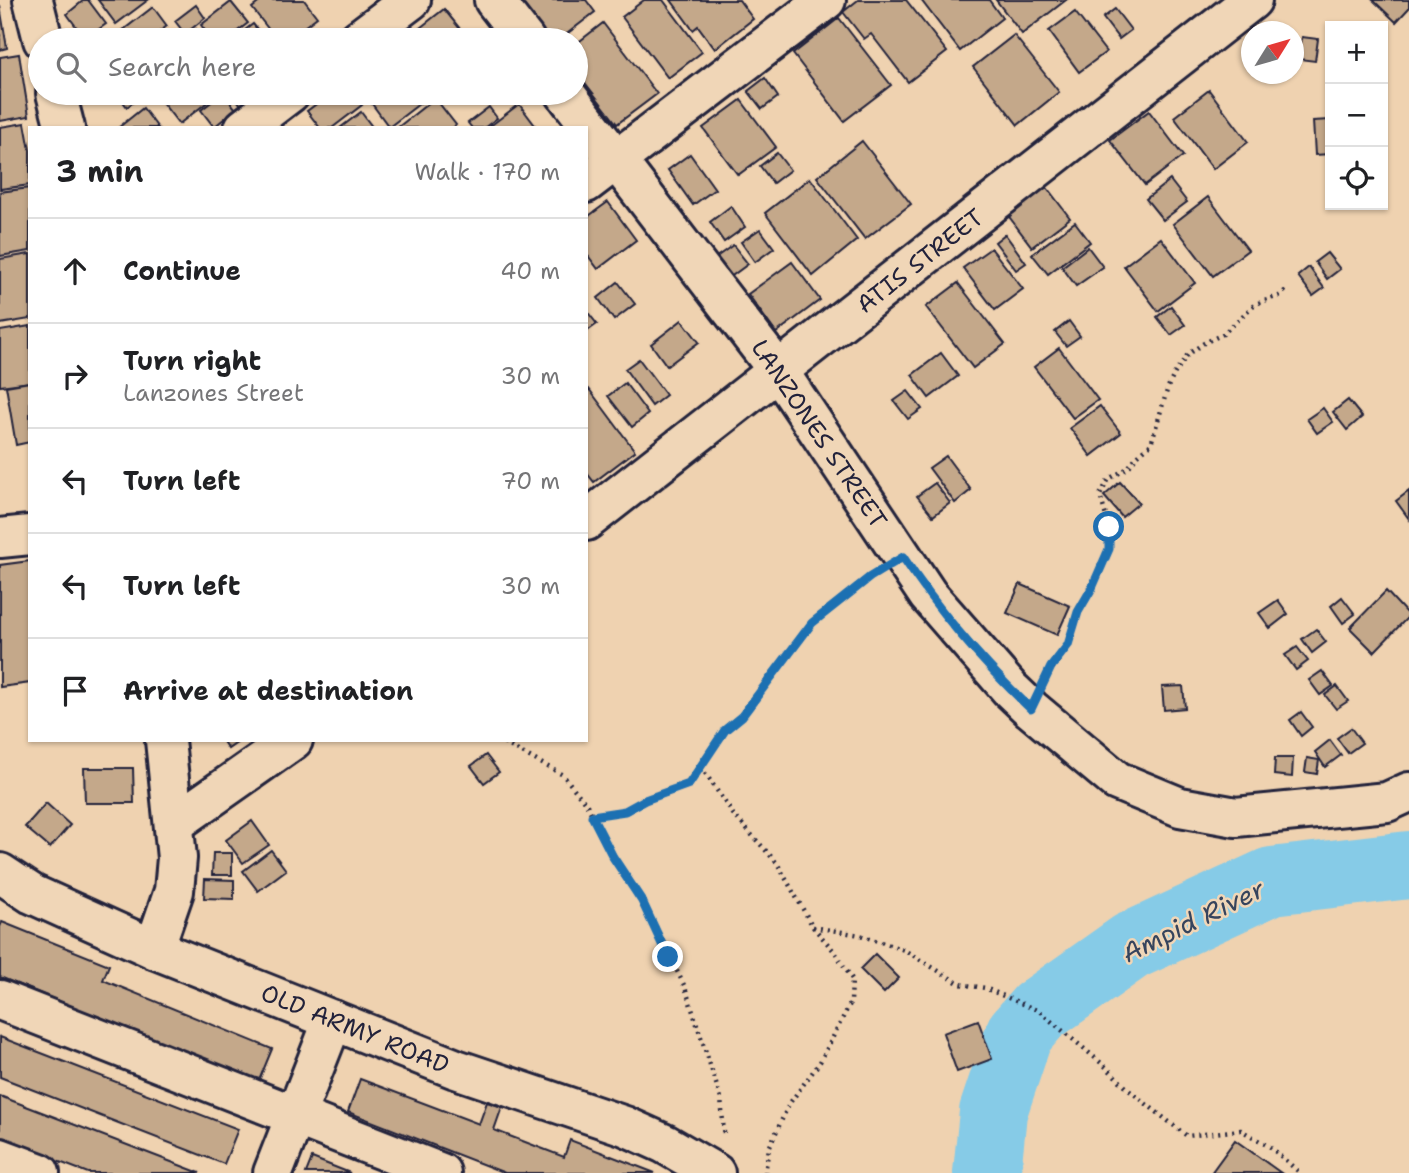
<!DOCTYPE html>
<html lang="en">
<head>
<meta charset="utf-8">
<style>
	body { margin:0; font-family:"Shantell Sans",sans-serif; background:#f2f2f2; color:#202124 }
	.controls { position:absolute; right:21px; top:21px; display:grid; overflow:hidden; border-radius:0px; box-shadow:0 2px 5px #0004 }
	.controls button { width:63px; height:63px; display:grid; place-items:center; padding:0; border:0; border-bottom:2px solid #e0e0e0; background:#fff; color:#202124; font:35px sans-serif }
	.compass { position:absolute; left:1241px; top:21px; width:63px; height:63px; border-radius:50%; background:#fff; box-shadow:0 2px 5px #0004; rotate:53deg }
	.stop { position:absolute; width:21px; height:21px; margin:-16px; border:5px solid #1f6fb2; border-radius:50%; background:#fff }
	.stop.end { background:#1f6fb2; border-color:#fff; box-shadow:0 2px 7px #0008 }
	.list { margin:0; padding:0; list-style:none }
	h2 { display:flex; justify-content:space-between; align-items:center; height:91px; margin:0; padding:0 28px; font-size:30px }
	h2 small { font-size:23px; font-weight:400; color:#757577 }
	.list li { display:grid; grid-template-columns:46px 1fr auto; gap:21px; align-items:center; box-sizing:border-box; height:105px; padding:0 28px; border-top:2px solid #e0e0e0 }
	.list b { display:block; font-size:26px; white-space:nowrap }
	.list p { margin:0; font-size:23px; white-space:nowrap; color:#757577 }
	.list em { font-size:23px; font-style:normal; color:#757577 }
	.icon { flex:none; width:38px; height:38px; fill:none; stroke:currentColor; stroke-width:2; stroke-linecap:round; stroke-linejoin:round }
	.map { position:relative; flex:none; width:1409px; height:1173px; overflow:hidden }
	.search { position:absolute; background:#fff; box-shadow:0 2px 5px #0004; left:28px; top:28px; width:560px; height:77px; display:flex; align-items:center; gap:18px; box-sizing:border-box; padding:0 24px; border-radius:38px; color:#757577; font-size:26px }
	.panel { position:absolute; background:#fff; box-shadow:0 2px 5px #0004; left:28px; top:126px; width:560px; height:616px; border-radius:0px }
	.map>svg:first-child { display:block }
	.lines { fill:none; stroke-linecap:round; stroke-linejoin:round }
	.river { stroke:#86cbe7; stroke-width:68 }
	.building { fill:#c4a88a; stroke:#22223b; stroke-width:2 }
	.minor-casing { stroke:#22223b; stroke-width:44 }
	.path { stroke:#22223b; stroke-width:4.5; stroke-dasharray:2 5; stroke-linecap:butt }
	.minor { stroke:#f0d6b7; stroke-width:38 }
	.route { stroke:#1f6fb2; stroke-width:9 }
	.labels { text-anchor:middle; stroke-width:5; stroke-linejoin:round; paint-order:stroke }
	.street-label { font-size:24px; fill:#22223b; stroke:#f0d6b7 }
	.water-label { font-size:26px; font-style:italic; fill:#36445d; stroke:#f0d6b7 }
</style>
</head>
<body>
<div class="map">
<svg width="1409" height="1173" viewBox="0 0 1409 1173">
	<rect width="100%" height="100%" fill="#efd2b0"/>
	<filter id="ink" filterUnits="userSpaceOnUse"><feTurbulence type="fractalNoise" baseFrequency=".0143" numOctaves="2"/><feDisplacementMap in="SourceGraphic" scale="14" xChannelSelector="R" yChannelSelector="G"/><feConvolveMatrix kernelMatrix="1 2 1 2 8 2 1 2 1" color-interpolation-filters="sRGB"/></filter>
	<g filter="url(#ink)">
		<g class="lines">
			<polyline class="river" points="987,1173 993,1112 1019,1034 1039,1011 1131,946 1272,881 1409,865"/>
		</g>
		<g class="building">
			<polygon points="84,0 88,0 106,24 85,39 67,14"/>
			<polygon points="98,0 148,0 116,24"/>
			<polygon points="262,0 304,0 317,17 287,40 277,40 252,8"/>
			<polygon points="516,0 586,0 595,12 559,40 547,40"/>
			<polygon points="644,0 663,0 702,52 668,78 622,17"/>
			<polygon points="671,0 739,0 753,19 715,49 698,26 693,30"/>
			<polygon points="858,0 906,0 947,52 908,82 871,34 864,39 843,12"/>
			<polygon points="921,0 989,0 1002,18 960,51"/>
			<polygon points="996,0 1066,0 1022,34"/>
			<polygon points="1373,0 1409,0 1409,8 1396,22"/>
			<polygon points="231,2 248,23 226,40 212,40 201,25"/>
			<polygon points="196,5 205,18 185,34 175,21"/>
			<polygon points="0,6 7,48 0,50"/>
			<polygon points="153,7 167,26 148,40 130,40 122,31"/>
			<polygon points="444,9 469,40 407,40 406,39"/>
			<polygon points="1115,9 1131,30 1119,39 1103,18"/>
			<polygon points="1075,12 1106,52 1079,72 1049,31"/>
			<polygon points="839,18 891,85 844,121 793,54"/>
			<polygon points="603,23 657,94 617,124 576,71 576,44"/>
			<polygon points="253,24 266,40 232,40"/>
			<polygon points="196,29 205,40 181,40"/>
			<polygon points="1014,35 1059,92 1018,125 973,67"/>
			<polygon points="1302,37 1318,39 1315,61 1299,59"/>
			<polygon points="19,54 29,116 0,121 0,57"/>
			<polygon points="765,78 778,97 762,109 748,91"/>
			<polygon points="1209,90 1248,142 1213,169 1174,117"/>
			<polygon points="117,93 145,93 127,107"/>
			<polygon points="163,93 217,93 218,94 179,124 158,97"/>
			<polygon points="223,93 236,109 214,127 201,110"/>
			<polygon points="232,93 257,93 241,105"/>
			<polygon points="331,93 352,93 362,105 332,128 320,128 307,111"/>
			<polygon points="372,93 431,93 432,94 389,127 367,97"/>
			<polygon points="435,98 456,125 453,128 397,128"/>
			<polygon points="741,100 776,147 738,175 703,128"/>
			<polygon points="519,104 537,128 490,128 489,127"/>
			<polygon points="489,107 497,118 484,128 472,128 468,123"/>
			<polygon points="143,108 158,128 118,128"/>
			<polygon points="1149,111 1183,156 1145,185 1110,140"/>
			<polygon points="361,112 373,128 340,128"/>
			<polygon points="1330,120 1330,154 1315,155 1313,121"/>
			<polygon points="25,123 30,150 30,185 0,189 0,127"/>
			<polygon points="862,141 911,204 865,239 817,177"/>
			<polygon points="777,153 790,170 773,183 760,166"/>
			<polygon points="690,154 715,189 693,205 668,170"/>
			<polygon points="810,178 857,240 813,276 765,213"/>
			<polygon points="1170,180 1187,202 1163,220 1146,199"/>
			<polygon points="1045,185 1070,218 1032,247 1007,214"/>
			<polygon points="30,188 30,251 0,256 0,192"/>
			<polygon points="1208,197 1248,250 1213,276 1173,224"/>
			<polygon points="608,202 636,240 598,269 586,253 586,218"/>
			<polygon points="731,206 745,227 724,242 710,222"/>
			<polygon points="1075,222 1090,242 1048,274 1032,254"/>
			<polygon points="760,229 774,248 755,262 741,242"/>
			<polygon points="1005,234 1026,263 1016,270 995,242"/>
			<polygon points="1161,238 1195,283 1158,311 1124,266"/>
			<polygon points="733,245 748,264 729,278 715,258"/>
			<polygon points="1088,247 1103,267 1076,286 1062,267"/>
			<polygon points="991,248 1023,289 995,310 963,268"/>
			<polygon points="1327,253 1340,269 1327,279 1315,262"/>
			<polygon points="30,254 30,319 0,324 0,259"/>
			<polygon points="792,262 820,300 776,333 748,294"/>
			<polygon points="1309,267 1324,288 1313,296 1298,276"/>
			<polygon points="618,282 635,304 614,320 598,298"/>
			<polygon points="958,283 1005,344 973,368 926,307"/>
			<polygon points="1171,306 1185,325 1171,335 1157,317"/>
			<polygon points="586,310 597,324 586,332"/>
			<polygon points="682,320 699,342 667,366 651,344"/>
			<polygon points="1069,321 1080,336 1066,346 1055,332"/>
			<polygon points="30,326 30,382 0,386 0,331"/>
			<polygon points="1059,348 1098,400 1073,418 1034,367"/>
			<polygon points="941,353 958,376 929,398 912,375"/>
			<polygon points="639,359 666,395 652,406 625,369"/>
			<polygon points="30,382 30,442 16,445 6,386"/>
			<polygon points="625,383 648,414 632,427 608,396"/>
			<polygon points="589,389 635,451 594,482 586,472 586,392"/>
			<polygon points="908,391 922,409 908,419 894,401"/>
			<polygon points="1348,400 1362,417 1347,430 1333,412"/>
			<polygon points="1100,406 1121,433 1091,456 1070,428"/>
			<polygon points="1323,408 1333,422 1317,433 1307,419"/>
			<polygon points="946,456 971,490 955,503 929,468"/>
			<polygon points="1120,482 1139,503 1122,517 1104,496"/>
			<polygon points="935,483 950,503 933,516 917,496"/>
			<polygon points="1409,491 1409,519 1396,501"/>
			<polygon points="30,561 30,683 0,687 0,565"/>
			<polygon points="1020,584 1070,606 1057,635 1007,613"/>
			<polygon points="1386,591 1409,616 1374,652 1350,628"/>
			<polygon points="1342,597 1355,614 1343,623 1331,606"/>
			<polygon points="1278,600 1288,614 1270,628 1259,613"/>
			<polygon points="1316,629 1326,642 1312,653 1302,639"/>
			<polygon points="1297,647 1308,661 1296,670 1285,655"/>
			<polygon points="1322,671 1333,686 1320,695 1309,680"/>
			<polygon points="1183,686 1185,708 1164,710 1162,687"/>
			<polygon points="1337,686 1348,701 1336,709 1325,695"/>
			<polygon points="1301,712 1312,727 1301,736 1290,720"/>
			<polygon points="1351,728 1362,743 1348,753 1337,738"/>
			<polygon points="222,740 241,740 228,749"/>
			<polygon points="1330,740 1341,755 1325,767 1315,752"/>
			<polygon points="486,755 499,772 484,783 471,766"/>
			<polygon points="1275,758 1293,758 1292,777 1274,775"/>
			<polygon points="1307,758 1319,760 1317,774 1305,772"/>
			<polygon points="84,768 133,768 134,803 85,803"/>
			<polygon points="46,803 70,825 50,848 25,827"/>
			<polygon points="252,821 269,845 243,863 226,840"/>
			<polygon points="271,850 286,870 258,891 243,871"/>
			<polygon points="213,853 232,853 232,875 212,875"/>
			<polygon points="205,879 234,880 234,899 204,898"/>
			<polygon points="2,922 109,965 103,980 272,1049 258,1083 0,977 0,927"/>
			<polygon points="875,954 899,978 884,993 860,969"/>
			<polygon points="978,1020 992,1059 957,1072 943,1033"/>
			<polygon points="0,1037 238,1129 224,1164 0,1077"/>
			<polygon points="360,1079 479,1124 487,1102 502,1107 494,1130 564,1157 570,1140 655,1173 505,1173 348,1112"/>
			<polygon points="0,1096 200,1173 88,1173 0,1139"/>
			<polygon points="1235,1140 1281,1173 1211,1173"/>
			<polygon points="312,1158 350,1173 306,1173"/>
		</g>
		<g class="lines">
			<g class="minor-casing">
				<g id="minor">
					<polyline points="33,0 43,40"/>
					<polyline points="494,0 525,40"/>
					<polyline points="358,40 411,0"/>
					<polyline points="56,93 65,128"/>
					<polyline points="565,93 779,372 928,595 1010,689 1031,709 1117,781 1180,807 1236,817 1387,802 1409,792"/>
					<polyline points="244,128 290,93"/>
					<polyline points="586,183 826,0"/>
					<polyline points="586,521 1252,0"/>
					<polyline points="0,538 30,535"/>
					<polyline points="175,823 293,740"/>
					<polyline points="0,873 32,894 154,949 456,1069 625,1126 665,1144 715,1173"/>
					<polyline points="154,949 174,891 177,858 165,740"/>
					<polyline points="0,1000 441,1173"/>
					<polyline points="0,1158 40,1173"/>
					<polyline points="273,1173 333,1020"/>
				</g>
			</g>
			<g class="path">
				<polyline points="1048,674 1068,645 1078,612 1092,588 1109,549 1109,527 1100,495 1109,479 1128,468 1136,457 1151,444 1168,387 1175,373 1188,354 1204,343 1223,334 1255,304 1279,296 1286,290"/>
				<polyline points="498,740 563,775 587,805 613,857 642,901 685,987 721,1099 724,1133"/>
				<polyline points="701,767 733,814 777,863 813,927 835,952 852,979 851,1002 820,1062 789,1104 769,1148 765,1173"/>
				<polyline points="592,816 625,812 645,800 689,784 725,731 742,716 812,623 869,577"/>
				<polyline points="813,927 860,935 904,950 960,984 985,988 1039,1011 1106,1067 1130,1091 1187,1136 1241,1130 1270,1147 1300,1173"/>
			</g>
			<use href="#minor" class="minor"/>
		</g>
	</g>
	<g class="lines" filter="url(#ink)">
		<path class="route" d="M668,957L642,901L613,857L592,816L625,811L645,800L689,784L725,730L742,716L812,623L870,577L903,557C939,612 984,664 1031,709L1051,667L1068,645L1078,612L1092,588L1109,549V527"/>
	</g>
	<g class="labels">
		<g class="street-label">
			<text transform="translate(920 261) rotate(-38)" y="8">ATIS STREET</text>
			<text transform="translate(819 434) rotate(56)" y="8">LANZONES STREET</text>
			<text transform="translate(355 1029) rotate(22)" y="8">OLD ARMY ROAD</text>
		</g>
		<g class="water-label">
			<text transform="translate(1193 921) rotate(-26)" y="9">Ampid River</text>
		</g>
	</g>
</svg>
<div class="controls">
<button>+</button>
<button>−</button>
<button><svg class="icon" aria-label="locate" viewBox="0 0 24 24"><circle cx="12" cy="12" r="6"/><path d="M12 2v4M12 18v4M2 12h4M18 12h4"/></svg></button>
</div>
<svg class="compass" viewBox="-18 -18 36 36"><path d="M0-13l5 13h-10z" fill="#e53935"/><path d="M0 13l5-13h-10z" fill="#757577"/></svg>
<div class="stop" style="left:1109px;top:527px"></div>
<div class="stop end" style="left:668px;top:957px"></div>
<div class="search"><svg class="icon" aria-label="search" viewBox="0 0 24 24"><circle cx="10" cy="10" r="6"/><path d="M15 15l6 6"/></svg>Search here</div>
<section class="panel">
<h2>3 min<small>Walk · 170 m</small></h2>
<ul class="list">
<li><svg class="icon" aria-label="ahead" viewBox="0 0 24 24"><path d="M12 20V5M6 11l6-6 6 6"/></svg><div><b>Continue</b></div><em>40 m</em></li>
<li><svg class="icon" aria-label="right" viewBox="0 0 24 24"><path d="M7 20v-9h11M14 6l5 5-5 5"/></svg><div><b>Turn right</b><p>Lanzones Street</p></div><em>30 m</em></li>
<li><svg class="icon" aria-label="left" viewBox="0 0 24 24"><path d="M17 20v-9H6M10 6l-5 5 5 5"/></svg><div><b>Turn left</b></div><em>70 m</em></li>
<li><svg class="icon" aria-label="left" viewBox="0 0 24 24"><path d="M17 20v-9H6M10 6l-5 5 5 5"/></svg><div><b>Turn left</b></div><em>30 m</em></li>
<li><svg class="icon" aria-label="arrive" viewBox="0 0 24 24"><path d="M6 21V4h12l-3 4 3 4H6"/></svg><div><b>Arrive at destination</b></div></li>
</ul>
</section>
</div>
</body>
</html>
